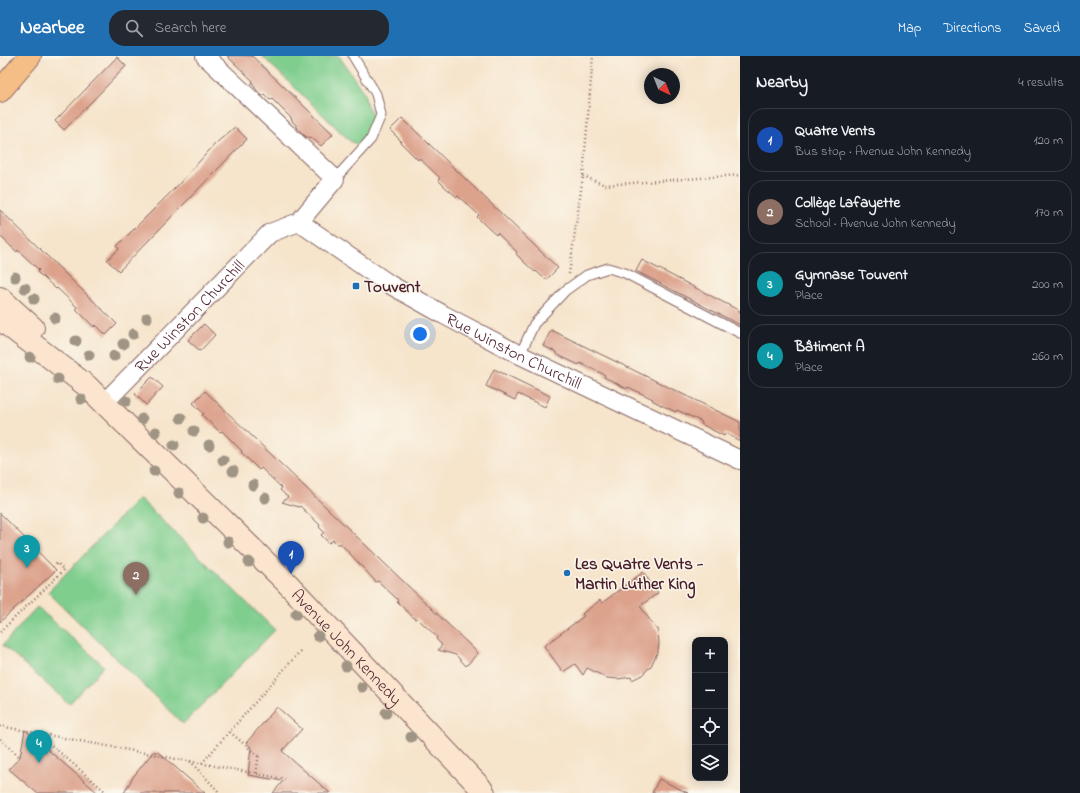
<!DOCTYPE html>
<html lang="en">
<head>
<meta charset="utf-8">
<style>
	body { margin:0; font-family:"Indie Flower",sans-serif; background:#242831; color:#f1f3f6 }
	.controls { position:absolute; right:12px; bottom:12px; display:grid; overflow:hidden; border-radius:8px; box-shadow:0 2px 10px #0003 }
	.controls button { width:36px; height:36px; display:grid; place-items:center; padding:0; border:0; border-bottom:1px solid #363941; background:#171b24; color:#f1f3f6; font:20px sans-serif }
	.compass { position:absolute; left:644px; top:12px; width:36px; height:36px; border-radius:50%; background:#171b24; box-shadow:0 2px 10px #0003; rotate:137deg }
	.you { position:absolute; left:420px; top:278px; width:14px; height:14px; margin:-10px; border:3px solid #fff; border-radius:50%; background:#1a73e8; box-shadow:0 0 0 6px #1a73e833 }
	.badge { display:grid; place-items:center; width:26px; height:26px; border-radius:50%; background:#1f6fb2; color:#fff; font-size:13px; font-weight:700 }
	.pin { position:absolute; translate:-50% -33px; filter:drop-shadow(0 1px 2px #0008) }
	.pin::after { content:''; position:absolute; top:21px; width:14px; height:12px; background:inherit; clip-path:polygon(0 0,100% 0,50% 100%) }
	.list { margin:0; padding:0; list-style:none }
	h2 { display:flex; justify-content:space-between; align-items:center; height:52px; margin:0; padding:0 16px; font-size:17px }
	h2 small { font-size:13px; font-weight:400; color:#9ea1a6 }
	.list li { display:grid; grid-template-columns:26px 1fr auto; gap:12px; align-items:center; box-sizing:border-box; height:64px; margin:0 8px 8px; padding:0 8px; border:1px solid #363941; border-radius:16px }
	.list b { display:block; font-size:15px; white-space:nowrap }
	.list p { margin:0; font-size:13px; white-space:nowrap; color:#9ea1a6 }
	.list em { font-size:13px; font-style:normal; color:#9ea1a6 }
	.icon { flex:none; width:22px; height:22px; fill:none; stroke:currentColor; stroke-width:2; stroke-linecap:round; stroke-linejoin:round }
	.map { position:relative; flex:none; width:740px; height:737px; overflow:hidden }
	header { display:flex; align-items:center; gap:24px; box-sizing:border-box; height:56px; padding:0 20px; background:#1f6fb2; color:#fff }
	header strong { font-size:19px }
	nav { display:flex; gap:22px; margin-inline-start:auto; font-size:14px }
	.search { width:280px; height:36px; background:#242831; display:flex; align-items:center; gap:10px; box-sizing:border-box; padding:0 14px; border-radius:16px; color:#9ea1a6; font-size:15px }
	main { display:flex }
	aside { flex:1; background:#171b24 }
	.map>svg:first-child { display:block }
	.green { fill:#7fce8e; stroke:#64765c }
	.building { fill:#dca28c }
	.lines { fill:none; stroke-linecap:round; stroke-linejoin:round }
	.lane-casing { stroke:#866463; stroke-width:11 }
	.street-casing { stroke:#866463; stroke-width:20 }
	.secondary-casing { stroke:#866463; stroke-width:24 }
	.primary-casing { stroke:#866463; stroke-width:24 }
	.path { stroke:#866463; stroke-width:2.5; stroke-dasharray:1 3; stroke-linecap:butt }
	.lane { stroke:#fff; stroke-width:9 }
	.street { stroke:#fff; stroke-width:18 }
	.secondary { stroke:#fbe5cf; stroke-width:22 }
	.primary { stroke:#f6be87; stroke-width:22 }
	.tree { fill:#a09584 }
	.poi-dot { fill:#1f6fb2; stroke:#fbf7ec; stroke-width:1.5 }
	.labels { text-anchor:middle; stroke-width:3; stroke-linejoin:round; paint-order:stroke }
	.poi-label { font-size:17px; font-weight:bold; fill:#4a1f2b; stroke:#fbf7ec; text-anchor:start }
	.street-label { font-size:17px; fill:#4a1f2b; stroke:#fbf7ec }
</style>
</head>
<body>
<header>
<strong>Nearbee</strong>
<div class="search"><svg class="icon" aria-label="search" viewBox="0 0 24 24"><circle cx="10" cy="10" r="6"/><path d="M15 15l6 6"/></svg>Search here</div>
<nav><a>Map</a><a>Directions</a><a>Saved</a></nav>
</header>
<main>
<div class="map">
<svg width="740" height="737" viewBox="0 0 740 737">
	<rect width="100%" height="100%" fill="#fbf7ec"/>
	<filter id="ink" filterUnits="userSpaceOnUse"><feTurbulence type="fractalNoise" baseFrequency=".025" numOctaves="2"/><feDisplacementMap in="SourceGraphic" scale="8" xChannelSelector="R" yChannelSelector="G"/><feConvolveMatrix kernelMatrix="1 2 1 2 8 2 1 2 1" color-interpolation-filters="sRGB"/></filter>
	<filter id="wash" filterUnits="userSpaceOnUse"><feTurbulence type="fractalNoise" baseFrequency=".012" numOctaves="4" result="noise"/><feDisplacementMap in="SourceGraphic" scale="16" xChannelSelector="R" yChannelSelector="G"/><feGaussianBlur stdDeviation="0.9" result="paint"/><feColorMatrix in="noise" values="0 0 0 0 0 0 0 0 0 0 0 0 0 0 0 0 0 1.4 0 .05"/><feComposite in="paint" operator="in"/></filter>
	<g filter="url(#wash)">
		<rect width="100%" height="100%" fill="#f6e4cb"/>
		<g class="green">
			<polygon points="262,0 339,0 364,37 367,51 372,57 372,72 360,89 351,86"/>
			<polygon points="139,442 275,574 183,668 48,536"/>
			<polygon points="37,551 104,610 69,648 3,589"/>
		</g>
		<g id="blocks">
			<g class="building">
				<polygon points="227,0 252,0 333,78 321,90 311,81 310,82 305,80 296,71 297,70 291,64 292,63 272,43 270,44 264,38 262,40 255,32 252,26 253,25"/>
				<polygon points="117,1 126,10 64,74 55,65"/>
				<polygon points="402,62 558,212 546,224 536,215 535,216 524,206 516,198 517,196 497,177 496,179 488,172 477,161 479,159 458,140 457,141 445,131 438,124 440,122 419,102 418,104 400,86 401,85 390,74"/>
				<polygon points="235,71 247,83 119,215 107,204 119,193 117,190 179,128 215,88"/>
				<polygon points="0,154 117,268 106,279 96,269 94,271 76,253 77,251 57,232 56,233 44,222 37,216 39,214 18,194 17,196 0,180"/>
				<polygon points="642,204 740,255 740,269 636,215"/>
				<polygon points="204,268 215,279 200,295 188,284"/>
				<polygon points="551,274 740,366 740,385 725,377 724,380 701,368 702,366 677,354 676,356 661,349 652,344 653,343 628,331 627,333 616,327 604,321 605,319 580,307 579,309 556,298 556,296 543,290"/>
				<polygon points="494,313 550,340 545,351 518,338 515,344 486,330"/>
				<polygon points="152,321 163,331 146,349 135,338"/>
				<polygon points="205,335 478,597 466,610 456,599 438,594 442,589 436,583 437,581 417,562 415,563 397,546 398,544 378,525 376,526 340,487 338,489 333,484 329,487 321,479 324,476 319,471 320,469 300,450 299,451 282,446 288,441 280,434 282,432 261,412 259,414 241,396 242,395 222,375 220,376 202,359 204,358 193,347"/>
				<polygon points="0,457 56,514 0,566"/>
				<polygon points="643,516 658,537 640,550 656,573 658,573 659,587 658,595 651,610 642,619 632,624 631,621 618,623 607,622 587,612 583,619 575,608 563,616 544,590 584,560 582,558 600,544 602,547"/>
				<polygon points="277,651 302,673 282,695 330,737 273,737 283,725 248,719 251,691 246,687"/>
				<polygon points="25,674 98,737 37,737 9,713 20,701"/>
				<polygon points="153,696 158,696 205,737 124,737 133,721"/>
				<polygon points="659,723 688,737 652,737"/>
			</g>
		</g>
	</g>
	<g filter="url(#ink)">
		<use href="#blocks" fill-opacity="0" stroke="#866463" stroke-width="1"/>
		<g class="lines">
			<g class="lane-casing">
				<g id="lane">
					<polyline points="335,123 371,83 381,59 376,38 353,0"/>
					<polyline points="520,299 534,268 566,234 587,219 608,212 625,217 740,277"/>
				</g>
			</g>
			<g class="street-casing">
				<g id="street">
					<path id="s1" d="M299,166L389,228L444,259L520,299L740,404"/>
					<path id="s2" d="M104,347L270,177L299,166L335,123L205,0"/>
				</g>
			</g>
			<g class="secondary-casing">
				<g id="secondary">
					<polyline points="0,242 33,272"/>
					<path id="s3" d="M0,263L87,330L104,347L286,526L480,731L484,737"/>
				</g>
			</g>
			<g class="primary-casing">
				<polyline id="primary" points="0,35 30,0"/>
			</g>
			<g class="path">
				<polyline points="583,120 605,129 740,119"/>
				<polyline points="569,218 583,120 593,0"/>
				<polyline points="0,576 64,514 57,507 53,511"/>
				<polyline points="0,670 37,677"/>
				<polyline points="230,676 258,700"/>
				<polyline points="0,683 20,701"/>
				<polyline points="190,705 220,737"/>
				<polyline points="202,707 302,593"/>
				<polyline points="256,717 259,698"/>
				<polyline points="107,737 37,677 285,723"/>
			</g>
			<use href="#lane" class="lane"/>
			<use href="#street" class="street"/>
			<use href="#secondary" class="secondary"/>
			<use href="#primary" class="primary"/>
		</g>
		<g class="tree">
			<circle cx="15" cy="221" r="5.5"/>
			<circle cx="25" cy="232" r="5.5"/>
			<circle cx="34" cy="243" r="5.5"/>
			<circle cx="55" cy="262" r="5.5"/>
			<circle cx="147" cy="262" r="5.5"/>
			<circle cx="133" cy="278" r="5.5"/>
			<circle cx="76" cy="285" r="5.5"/>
			<circle cx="123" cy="288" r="5.5"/>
			<circle cx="89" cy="299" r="5.5"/>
			<circle cx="114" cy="300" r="5.5"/>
			<circle cx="30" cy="301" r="5.5"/>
			<circle cx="58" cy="323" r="5.5"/>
			<circle cx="81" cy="343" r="5.5"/>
			<circle cx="126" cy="345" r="5.5"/>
			<circle cx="181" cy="362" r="5.5"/>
			<circle cx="142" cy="363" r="5.5"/>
			<circle cx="194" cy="375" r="5.5"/>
			<circle cx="156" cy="376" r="5.5"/>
			<circle cx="174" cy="389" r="5.5"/>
			<circle cx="209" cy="389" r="5.5"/>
			<circle cx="223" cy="404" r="5.5"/>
			<circle cx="154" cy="415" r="5.5"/>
			<circle cx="233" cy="415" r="5.5"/>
			<circle cx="253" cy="429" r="5.5"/>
			<circle cx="179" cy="437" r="5.5"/>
			<circle cx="265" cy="442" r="5.5"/>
			<circle cx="203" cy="462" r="5.5"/>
			<circle cx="228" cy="486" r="5.5"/>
			<circle cx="249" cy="506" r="5.5"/>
			<circle cx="296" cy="558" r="5.5"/>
			<circle cx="318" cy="580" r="5.5"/>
			<circle cx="346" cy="610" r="5.5"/>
			<circle cx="362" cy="631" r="5.5"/>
			<circle cx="386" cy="657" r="5.5"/>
			<circle cx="411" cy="681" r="5.5"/>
		</g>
	</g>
	<g class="poi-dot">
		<rect x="352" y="226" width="8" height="8" rx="2"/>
		<circle cx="567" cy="517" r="4"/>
	</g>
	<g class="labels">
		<g class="poi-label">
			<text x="364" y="236">Touvent</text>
			<text x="575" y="513">Les Quatre Vents -<tspan x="575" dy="20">Martin Luther King</tspan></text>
		</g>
		<g class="street-label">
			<text dy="6" stroke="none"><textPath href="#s2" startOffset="122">Rue Winston Churchill</textPath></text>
			<text dy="6" stroke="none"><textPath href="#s1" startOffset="251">Rue Winston Churchill</textPath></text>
			<text dy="6" stroke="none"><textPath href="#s3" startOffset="478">Avenue John Kennedy</textPath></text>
		</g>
	</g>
</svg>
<div class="controls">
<button>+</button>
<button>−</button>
<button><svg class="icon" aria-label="locate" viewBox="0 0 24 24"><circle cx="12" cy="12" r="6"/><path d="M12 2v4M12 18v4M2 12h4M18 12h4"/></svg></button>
<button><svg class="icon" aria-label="layers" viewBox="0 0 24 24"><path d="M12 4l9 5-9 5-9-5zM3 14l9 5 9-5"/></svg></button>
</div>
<svg class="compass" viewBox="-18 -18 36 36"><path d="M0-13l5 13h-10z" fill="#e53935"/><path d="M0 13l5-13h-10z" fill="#9ea1a6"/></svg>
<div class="you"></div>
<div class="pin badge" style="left:291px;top:518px;background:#1a4fb4">1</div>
<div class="pin badge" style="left:136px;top:539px;background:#8d6e63">2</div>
<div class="pin badge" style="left:27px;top:512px;background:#0f9aa8">3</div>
<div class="pin badge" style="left:39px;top:707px;background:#0f9aa8">4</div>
</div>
<aside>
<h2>Nearby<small>4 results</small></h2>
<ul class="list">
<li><span class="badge" style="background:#1a4fb4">1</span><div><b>Quatre Vents</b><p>Bus stop · Avenue John Kennedy</p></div><em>120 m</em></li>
<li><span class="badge" style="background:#8d6e63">2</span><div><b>Collège Lafayette</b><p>School · Avenue John Kennedy</p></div><em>170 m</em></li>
<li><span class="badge" style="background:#0f9aa8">3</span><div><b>Gymnase Touvent</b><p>Place</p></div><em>200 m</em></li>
<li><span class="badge" style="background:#0f9aa8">4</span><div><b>Bâtiment A</b><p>Place</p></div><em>260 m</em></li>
</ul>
</aside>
</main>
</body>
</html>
